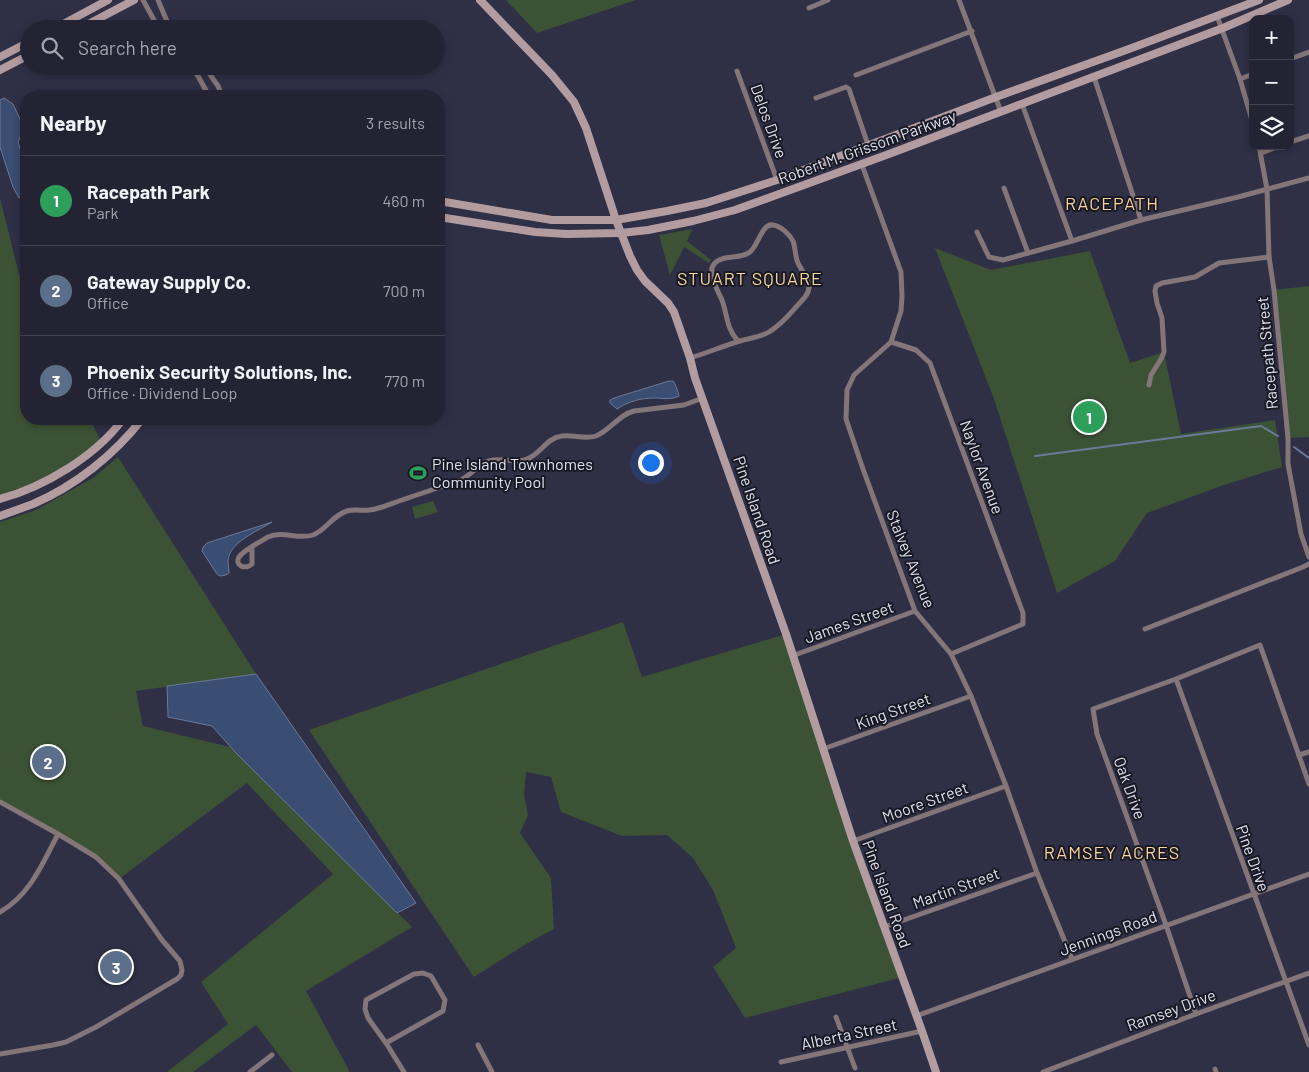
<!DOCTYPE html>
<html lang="en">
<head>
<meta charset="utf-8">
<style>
	body { margin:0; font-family:Barlow,sans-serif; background:#2b2b3c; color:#f1f3f6 }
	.controls { position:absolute; right:15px; top:15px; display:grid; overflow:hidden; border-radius:10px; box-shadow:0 2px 8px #0003 }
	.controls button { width:45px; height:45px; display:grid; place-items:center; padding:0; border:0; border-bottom:1px solid #40404f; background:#232334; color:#f1f3f6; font:25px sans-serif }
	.you { position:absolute; left:650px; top:462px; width:18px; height:18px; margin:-12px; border:4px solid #fff; border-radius:50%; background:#1a73e8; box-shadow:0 0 0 8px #1a73e833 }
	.badge { display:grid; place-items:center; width:32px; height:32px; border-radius:50%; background:#1a73e8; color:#fff; font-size:16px; font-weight:700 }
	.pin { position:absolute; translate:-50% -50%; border:2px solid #fff; box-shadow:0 1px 5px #0006 }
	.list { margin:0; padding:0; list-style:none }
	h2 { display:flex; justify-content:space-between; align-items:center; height:65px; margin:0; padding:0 20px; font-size:21px }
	h2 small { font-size:16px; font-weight:400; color:#a3a4ac }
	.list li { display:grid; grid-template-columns:32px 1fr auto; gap:15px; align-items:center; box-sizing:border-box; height:90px; padding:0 20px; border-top:1px solid #40404f }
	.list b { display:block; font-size:19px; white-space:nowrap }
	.list p { margin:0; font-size:16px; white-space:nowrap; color:#a3a4ac }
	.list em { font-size:16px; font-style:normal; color:#a3a4ac }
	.icon { flex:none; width:28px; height:28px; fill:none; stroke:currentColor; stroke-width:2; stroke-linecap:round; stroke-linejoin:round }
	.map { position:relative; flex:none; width:1309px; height:1072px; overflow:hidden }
	.search { position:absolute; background:#232334; box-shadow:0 2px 8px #0003; left:20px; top:20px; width:425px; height:55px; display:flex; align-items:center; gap:12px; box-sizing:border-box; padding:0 18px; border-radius:28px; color:#a3a4ac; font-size:19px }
	.panel { position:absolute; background:#232334; box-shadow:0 2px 8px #0003; left:20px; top:90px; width:425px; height:335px; border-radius:20px }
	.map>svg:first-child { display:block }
	.green { fill:#3c5235 }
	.water { fill:#3a4d72; stroke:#6c7998 }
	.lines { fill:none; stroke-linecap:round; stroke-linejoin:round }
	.stream { stroke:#6c7998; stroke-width:2 }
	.street { stroke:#847678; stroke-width:5 }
	.secondary { stroke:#b39c9f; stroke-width:8 }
	.labels { text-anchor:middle; stroke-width:4; stroke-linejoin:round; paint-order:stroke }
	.street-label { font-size:16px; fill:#dfe0ef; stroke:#181923 }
	.poi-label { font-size:16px; fill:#dfe0ef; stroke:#181923; text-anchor:start }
	.neighbourhood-label { font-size:18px; letter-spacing:1px; fill:#f9d49f; stroke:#181923 }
</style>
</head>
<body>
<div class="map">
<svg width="1309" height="1072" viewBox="0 0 1309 1072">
	<rect width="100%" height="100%" fill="#2f2f46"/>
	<g class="green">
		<polygon points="506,0 636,0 537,33"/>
		<polygon points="0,198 19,274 26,289 26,419 90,419 101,441 74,464 13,494 0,498"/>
		<polygon points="692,229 687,241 711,260 709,263 684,247 670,275 659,235"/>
		<polygon points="935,248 991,270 1090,251 1130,363 1164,352 1181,434 1275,420 1282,467 1224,485 1147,513 1115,561 1057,593 994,399"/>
		<polygon points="1309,286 1309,437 1288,438 1274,290"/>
		<polygon points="118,457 256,674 136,691 143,726 230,747 412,927 306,991 350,1072 292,1072 256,1025 193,1072 167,1072 228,1024 201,982 333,874 247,783 119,879 96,857 0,802 0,522 36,510 93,478"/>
		<polygon points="433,501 438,512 415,519 412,507"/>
		<polygon points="623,622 642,677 786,634 903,977 745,1018 713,967 736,948 713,890 693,858 667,835 622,836 561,812 551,777 526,772 524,795 528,815 520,833 551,878 554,929 526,944 474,977 471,973 309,730"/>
	</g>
	<g class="water">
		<polygon points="4,98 13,104 24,128 18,142 26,167 26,192 19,198 13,187 0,147 0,100"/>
		<path d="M669,381H673C676,385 678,391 679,396C671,400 663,398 655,398C641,398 629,401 617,409L610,403V400L614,398Z"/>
		<path d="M272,522C258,531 229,542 228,561C228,564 229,569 229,573L226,575L220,576L217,574L202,551L203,547L207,543Z"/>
		<polygon points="256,674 416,903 397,913 236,753 212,726 168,717 167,686"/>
	</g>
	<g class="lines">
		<g class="stream">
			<polyline points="1294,447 1309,458"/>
			<polyline points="1035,456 1261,426 1278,436"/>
		</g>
		<g class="street">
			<polyline points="143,0 159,29"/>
			<polyline points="158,0 166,19 172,29"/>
			<polyline points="959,0 1001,112"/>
			<polyline points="809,8 828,0"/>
			<polyline points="1217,16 1240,79 1253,124"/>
			<polyline points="1290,59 1309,52"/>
			<polyline points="190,66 198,76 209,96"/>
			<polyline points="204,66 218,86 222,96"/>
			<polyline points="737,71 777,180"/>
			<polyline points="856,75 972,31"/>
			<polyline points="1094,77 1141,220"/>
			<polyline points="1240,79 1253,74"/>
			<polyline points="816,98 846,87 849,89 868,145"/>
			<polyline points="1022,104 1072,241"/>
			<polyline points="1290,142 1309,136"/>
			<polyline points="1259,146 1267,189 1269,257 1274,290 1288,438 1288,464 1301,534 1309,557"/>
			<polyline points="1261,153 1279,146"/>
			<polyline points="862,165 901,272 902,296 901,311 891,342 854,375 847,390 846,419 863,469 915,611 951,654 971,696 1006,786 1037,873 1072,959"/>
			<polyline points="1004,188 1028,253"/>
			<polyline points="977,232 989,257 1003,260 1072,241 1141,220 1238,197 1309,178"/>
			<polyline points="891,342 916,350 930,363 1023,613 1023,624 951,654"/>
			<path d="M690,358C707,353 723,346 740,341C750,338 761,337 769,332C781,325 789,315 797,306C802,300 809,295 809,287C809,275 797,268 796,256C795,252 795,246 793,241C790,235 781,226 773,225C762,223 758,246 750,252C740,260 722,254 714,264C706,274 720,293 723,303C728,319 727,329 738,341"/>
			<polyline points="1149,385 1151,375 1161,359 1164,352 1162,318 1157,303 1155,291 1156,286 1162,283 1195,277 1219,263 1269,257"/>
			<path d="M252,547V564C246,570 234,566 239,557C243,551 261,541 268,537C282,530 298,540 313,535C326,530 333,515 347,511C354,509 362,511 370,510C380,509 390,504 399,501C420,494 440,487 461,480C471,475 478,464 489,461C502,457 515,464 527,459C541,454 546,438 562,436C573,434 584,440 596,436C611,430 618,415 634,411L684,405L703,398"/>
			<polyline points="1145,629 1303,567 1309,564"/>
			<polyline points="792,656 915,611"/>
			<polyline points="1176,679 1309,1045"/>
			<polyline points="823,749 971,696"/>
			<polyline points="1299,755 1309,752"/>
			<polyline points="0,802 58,834 96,857 119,879 162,940 180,961 182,970 181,975 177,979 96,1027 66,1042 53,1045 0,1054"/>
			<polyline points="853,841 1006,786"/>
			<path d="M0,912C30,895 43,863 58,834"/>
			<polyline points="884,927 1037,873"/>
			<polyline points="1196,1014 1166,925 1097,734 1093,709 1176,679 1260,645 1309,784"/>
			<polyline points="916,1016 1309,874"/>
			<polyline points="836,1017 855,1068"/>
			<polyline points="386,1043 443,1011 445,1000 431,976 423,973 414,974 366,1000 365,1009 368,1018 386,1043 404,1072"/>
			<polyline points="478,1045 492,1072"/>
			<polyline points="781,1062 922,1031"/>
			<polyline points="1215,1069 1216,1072"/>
			<polyline points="250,1072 272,1055"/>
			<polyline points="1043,1072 1196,1014 1309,973"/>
		</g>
		<g class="secondary">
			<polyline points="480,0 552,75 574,102 586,128 616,220 630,256 637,270 645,281 668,303 674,312 690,358 695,378 786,634 853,841 922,1031 936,1072"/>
			<polyline points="54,29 108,0"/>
			<polyline points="79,29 134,0"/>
			<polyline points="0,57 29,42"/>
			<polyline points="0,70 29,55"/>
			<polyline points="439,201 552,220 616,220 667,211 706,203 777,180 996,97 1129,49 1259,0"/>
			<polyline points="439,217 535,232 566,234 621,233 648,230 693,221 735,210 889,154 1223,28 1288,0"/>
			<path d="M0,499C44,487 96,456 123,419"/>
			<path d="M0,516C11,512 22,508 33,504C75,486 114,455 142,419"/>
		</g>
	</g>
	<defs>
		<g id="stadium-bare" transform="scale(1.35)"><path d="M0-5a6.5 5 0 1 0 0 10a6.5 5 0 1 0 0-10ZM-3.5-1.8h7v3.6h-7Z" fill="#2e9e5b" stroke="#181923" stroke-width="2.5" paint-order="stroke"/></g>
	</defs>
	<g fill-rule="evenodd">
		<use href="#stadium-bare" x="418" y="473"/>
	</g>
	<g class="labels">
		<g class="street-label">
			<text transform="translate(769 121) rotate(70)" y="6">Delos Drive</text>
			<text transform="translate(867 147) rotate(-20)" y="6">Robert M. Grissom Parkway</text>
			<text transform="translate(1267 353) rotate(-95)" y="6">Racepath Street</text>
			<text transform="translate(982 467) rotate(70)" y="6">Naylor Avenue</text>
			<text transform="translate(757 510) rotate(71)" y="6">Pine Island Road</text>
			<text transform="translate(911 559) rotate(68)" y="6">Stalvey Avenue</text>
			<text transform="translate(849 622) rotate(-20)" y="6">James Street</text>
			<text transform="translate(893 711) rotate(-20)" y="6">King Street</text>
			<text transform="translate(1130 788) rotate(70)" y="6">Oak Drive</text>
			<text transform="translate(925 802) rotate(-20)" y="6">Moore Street</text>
			<text transform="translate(1253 858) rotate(70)" y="6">Pine Drive</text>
			<text transform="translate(956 888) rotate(-20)" y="6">Martin Street</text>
			<text transform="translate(887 894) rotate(70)" y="6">Pine Island Road</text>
			<text transform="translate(1108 933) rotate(-20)" y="6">Jennings Road</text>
			<text transform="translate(1171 1010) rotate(-20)" y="6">Ramsey Drive</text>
			<text transform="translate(849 1034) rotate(-12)" y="6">Alberta Street</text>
		</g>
		<g class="poi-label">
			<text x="432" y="470">Pine Island Townhomes<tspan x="432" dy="18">Community Pool</tspan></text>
		</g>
		<g class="neighbourhood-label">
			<text x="1112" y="210">RACEPATH</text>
			<text x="750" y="285">STUART SQUARE</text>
			<text x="1112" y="859">RAMSEY ACRES</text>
		</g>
	</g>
</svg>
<div class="controls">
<button>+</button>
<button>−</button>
<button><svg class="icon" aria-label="layers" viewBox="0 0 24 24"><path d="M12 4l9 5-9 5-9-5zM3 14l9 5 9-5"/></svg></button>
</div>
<div class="you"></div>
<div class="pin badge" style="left:1089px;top:417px;background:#2e9e5b">1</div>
<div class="pin badge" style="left:48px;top:762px;background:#5c6f8a">2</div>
<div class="pin badge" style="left:116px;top:967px;background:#5c6f8a">3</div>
<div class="search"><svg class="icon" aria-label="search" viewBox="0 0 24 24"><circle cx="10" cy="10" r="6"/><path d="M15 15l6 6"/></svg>Search here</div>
<section class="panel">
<h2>Nearby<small>3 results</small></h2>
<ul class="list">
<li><span class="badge" style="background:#2e9e5b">1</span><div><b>Racepath Park</b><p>Park</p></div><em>460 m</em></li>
<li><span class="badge" style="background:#5c6f8a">2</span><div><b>Gateway Supply Co.</b><p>Office</p></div><em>700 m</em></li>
<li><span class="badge" style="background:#5c6f8a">3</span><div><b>Phoenix Security Solutions, Inc.</b><p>Office · Dividend Loop</p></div><em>770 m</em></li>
</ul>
</section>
</div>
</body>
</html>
